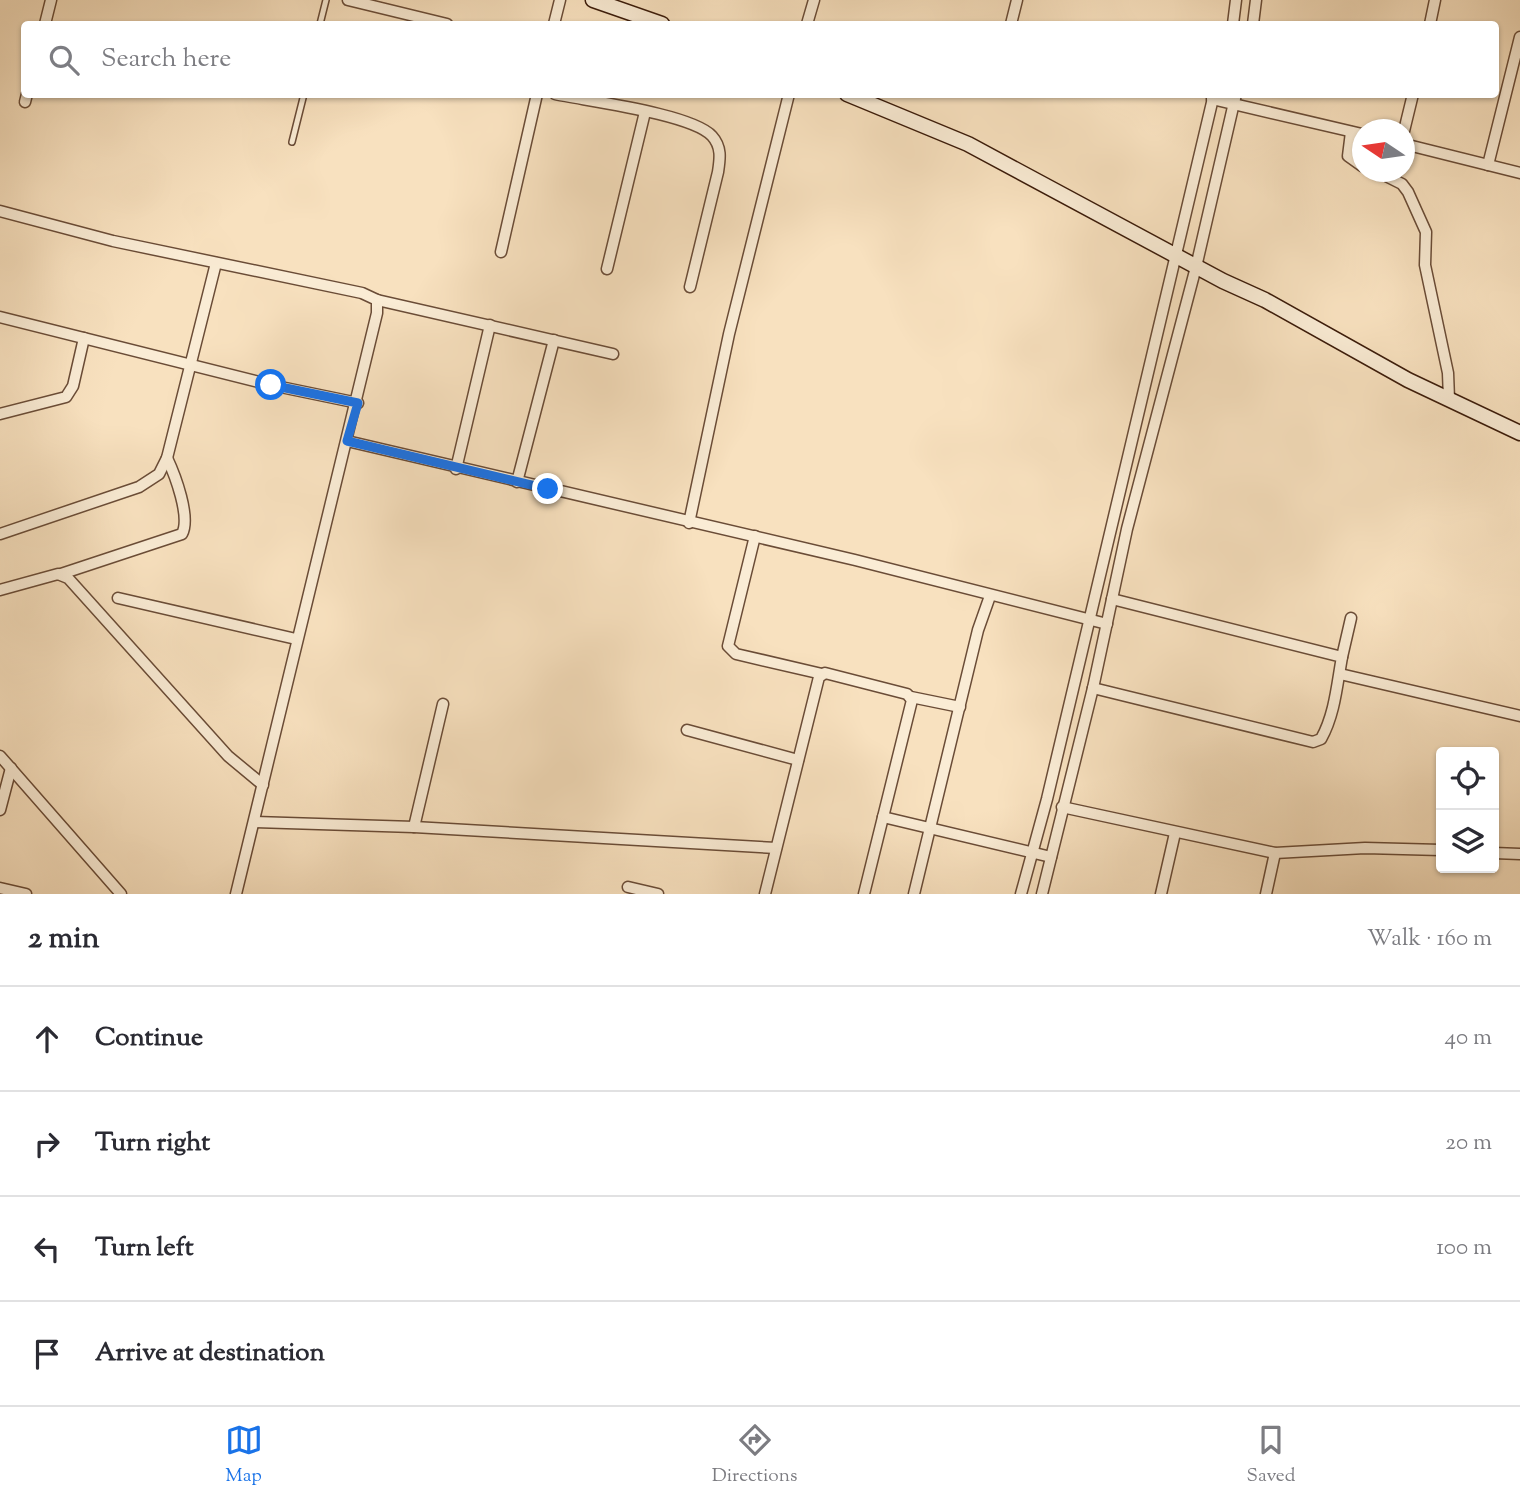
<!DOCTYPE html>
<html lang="en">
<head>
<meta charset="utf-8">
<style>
	body { margin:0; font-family:"Sorts Mill Goudy",serif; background:#f2f2f3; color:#2b2b33 }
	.controls { position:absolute; right:21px; bottom:21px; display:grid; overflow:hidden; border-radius:7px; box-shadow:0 2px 5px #0004 }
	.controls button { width:63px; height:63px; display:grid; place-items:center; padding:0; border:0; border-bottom:2px solid #e1e1e2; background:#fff; color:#2b2b33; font:35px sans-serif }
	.compass { position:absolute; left:1352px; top:119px; width:63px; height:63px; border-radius:50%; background:#fff; box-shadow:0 2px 5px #0004; rotate:283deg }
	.stop { position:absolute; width:21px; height:21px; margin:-16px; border:5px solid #1a73e8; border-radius:50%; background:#fff }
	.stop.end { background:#1a73e8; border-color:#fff; box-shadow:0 2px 7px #0008 }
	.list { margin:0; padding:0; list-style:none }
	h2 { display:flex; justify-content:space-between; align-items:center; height:91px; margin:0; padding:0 28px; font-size:30px }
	h2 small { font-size:23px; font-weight:400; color:#7c7c81 }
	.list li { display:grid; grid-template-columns:46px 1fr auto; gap:21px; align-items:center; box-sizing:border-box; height:105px; padding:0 28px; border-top:2px solid #e1e1e2 }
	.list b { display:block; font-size:26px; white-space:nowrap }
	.list em { font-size:23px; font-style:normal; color:#7c7c81 }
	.icon { flex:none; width:38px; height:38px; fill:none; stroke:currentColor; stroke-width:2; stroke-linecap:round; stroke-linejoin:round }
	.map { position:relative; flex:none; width:1520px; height:894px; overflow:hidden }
	.search { position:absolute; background:#fff; box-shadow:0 2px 5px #0004; left:21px; right:21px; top:21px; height:77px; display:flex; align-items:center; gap:18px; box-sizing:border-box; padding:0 24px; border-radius:7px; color:#7c7c81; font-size:26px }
	.sheet { height:511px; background:#fff }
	nav { display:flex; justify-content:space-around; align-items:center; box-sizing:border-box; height:98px; border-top:2px solid #e1e1e2; background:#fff; font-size:19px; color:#7c7c81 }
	nav a { display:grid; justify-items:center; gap:4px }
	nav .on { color:#1a73e8 }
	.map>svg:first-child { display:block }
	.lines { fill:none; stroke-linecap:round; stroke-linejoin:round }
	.lane-casing { stroke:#6a4c37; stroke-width:8 }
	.street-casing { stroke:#6a4c37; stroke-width:13 }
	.secondary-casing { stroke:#3b1b0a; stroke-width:17 }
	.lane { stroke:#faecd5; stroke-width:5 }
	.street { stroke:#faecd5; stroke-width:10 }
	.secondary { stroke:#faecd5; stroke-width:14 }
	.route { stroke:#1a73e8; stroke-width:9 }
</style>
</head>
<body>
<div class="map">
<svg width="1520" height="894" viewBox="0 0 1520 894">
	<rect width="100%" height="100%" fill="#f8e1bf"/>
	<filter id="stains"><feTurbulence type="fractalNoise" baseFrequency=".00286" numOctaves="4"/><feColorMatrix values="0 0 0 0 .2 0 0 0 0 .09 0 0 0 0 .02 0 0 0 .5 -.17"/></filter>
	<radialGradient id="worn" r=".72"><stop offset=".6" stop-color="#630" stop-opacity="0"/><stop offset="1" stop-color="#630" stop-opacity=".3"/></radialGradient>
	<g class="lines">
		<g class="lane-casing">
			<g id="lane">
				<polyline points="320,24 326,0"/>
				<polyline points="292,142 304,94"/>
			</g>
		</g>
		<g class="street-casing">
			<g id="street">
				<polyline points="348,0 447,24"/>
				<polyline points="45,24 51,0"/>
				<polyline points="554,24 560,0"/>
				<polyline points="807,24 814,0"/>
				<polyline points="1011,24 1017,0"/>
				<polyline points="1233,24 1236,0"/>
				<polyline points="1253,24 1256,0"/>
				<polyline points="1430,24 1435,0"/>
				<path d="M555,94C588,101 692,114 712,136C722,147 720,159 718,172L690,287"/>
				<polyline points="1212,99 1362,134"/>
				<polyline points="25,102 27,94"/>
				<polyline points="1404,131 1413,94"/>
				<polyline points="1351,132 1348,156 1362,166"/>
				<polyline points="1404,144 1520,173"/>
				<polyline points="1488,165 1520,37"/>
				<polyline points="1378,172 1402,184 1408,192 1426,232 1425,265 1448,373 1449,399"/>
				<polyline points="0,211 113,241 362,293 377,300 377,313 236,894"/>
				<polyline points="501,252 537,94"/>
				<polyline points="607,269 645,112"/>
				<polyline points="377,300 613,354"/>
				<polyline points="0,317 271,385 358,403"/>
				<polyline points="0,414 66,397 73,386 84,338"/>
				<polyline points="347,441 855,560 1107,624"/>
				<polyline points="456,469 490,325"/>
				<polyline points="517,482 554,340"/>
				<polyline points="689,523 729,334 789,94"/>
				<polyline points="0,534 139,487 159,474 167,458 216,263"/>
				<polyline points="755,536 728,646 736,654 822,674"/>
				<path d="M61,574L182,534C191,517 175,475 167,458"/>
				<polyline points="0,590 58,574 68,578 228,756 263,785"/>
				<polyline points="118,598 296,639"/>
				<polyline points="1342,657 1351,618"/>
				<polyline points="1340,674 1520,716"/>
				<path d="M1093,688L1313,742L1321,739C1335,714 1337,684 1342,657L1112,599"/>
				<polyline points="911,697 960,707"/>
				<polyline points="687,730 798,760"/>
				<polyline points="0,756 121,894"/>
				<polyline points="1062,807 1275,853 1365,848 1441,850"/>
				<polyline points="0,810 11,768"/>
				<polyline points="883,817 1051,857"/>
				<polyline points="255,822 414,827 776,848"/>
				<polyline points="414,827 443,704"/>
				<polyline points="1494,853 1520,854"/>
				<polyline points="628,887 658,894"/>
				<polyline points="0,888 26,894"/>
				<polyline points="765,894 819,677 825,673 907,694 912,700 864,894"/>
				<polyline points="914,894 978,630 990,596"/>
				<polyline points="1021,894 1047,799 1214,94"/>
				<polyline points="1042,894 1093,688 1127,529 1196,267 1236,94"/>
				<polyline points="1161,894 1175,833"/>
				<polyline points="1266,894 1275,853"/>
			</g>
		</g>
		<g class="secondary-casing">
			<g id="secondary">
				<polyline points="593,0 662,24"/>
				<polyline points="847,94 968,144 1223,281 1265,300 1408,380 1520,433"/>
			</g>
		</g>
		<use href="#lane" class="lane"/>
		<use href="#street" class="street"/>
		<use href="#secondary" class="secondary"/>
	</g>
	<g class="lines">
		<polyline class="route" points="271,385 358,403 347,441 548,489"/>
	</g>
	<rect width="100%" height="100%" filter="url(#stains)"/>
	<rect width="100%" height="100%" fill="url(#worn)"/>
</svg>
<div class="controls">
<button><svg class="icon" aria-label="locate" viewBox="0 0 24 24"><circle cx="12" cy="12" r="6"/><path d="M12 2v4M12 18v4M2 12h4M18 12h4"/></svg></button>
<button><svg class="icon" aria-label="layers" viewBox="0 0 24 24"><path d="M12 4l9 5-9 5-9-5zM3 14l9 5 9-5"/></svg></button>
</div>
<svg class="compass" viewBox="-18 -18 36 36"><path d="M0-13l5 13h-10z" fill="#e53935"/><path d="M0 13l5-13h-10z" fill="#7c7c81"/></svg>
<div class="stop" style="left:271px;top:385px"></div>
<div class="stop end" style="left:548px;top:489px"></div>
<div class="search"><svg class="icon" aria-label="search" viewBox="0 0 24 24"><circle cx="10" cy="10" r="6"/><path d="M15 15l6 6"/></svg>Search here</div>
</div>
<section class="sheet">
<h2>2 min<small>Walk · 160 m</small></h2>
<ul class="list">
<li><svg class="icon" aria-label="ahead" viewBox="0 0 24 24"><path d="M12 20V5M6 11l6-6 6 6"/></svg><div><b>Continue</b></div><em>40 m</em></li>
<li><svg class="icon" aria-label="right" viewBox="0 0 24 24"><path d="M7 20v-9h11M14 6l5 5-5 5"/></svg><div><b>Turn right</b></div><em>20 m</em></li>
<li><svg class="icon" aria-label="left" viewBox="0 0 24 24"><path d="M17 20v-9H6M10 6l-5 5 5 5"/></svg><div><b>Turn left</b></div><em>100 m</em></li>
<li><svg class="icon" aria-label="arrive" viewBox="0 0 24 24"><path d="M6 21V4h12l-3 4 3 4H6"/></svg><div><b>Arrive at destination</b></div></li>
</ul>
</section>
<nav>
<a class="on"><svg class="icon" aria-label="map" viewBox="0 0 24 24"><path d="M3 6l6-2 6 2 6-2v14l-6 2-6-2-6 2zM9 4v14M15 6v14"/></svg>Map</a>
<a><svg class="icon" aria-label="directions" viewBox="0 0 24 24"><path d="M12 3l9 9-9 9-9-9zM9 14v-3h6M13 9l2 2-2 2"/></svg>Directions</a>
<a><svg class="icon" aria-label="saved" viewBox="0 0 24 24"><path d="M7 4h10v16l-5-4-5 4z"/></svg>Saved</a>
</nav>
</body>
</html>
